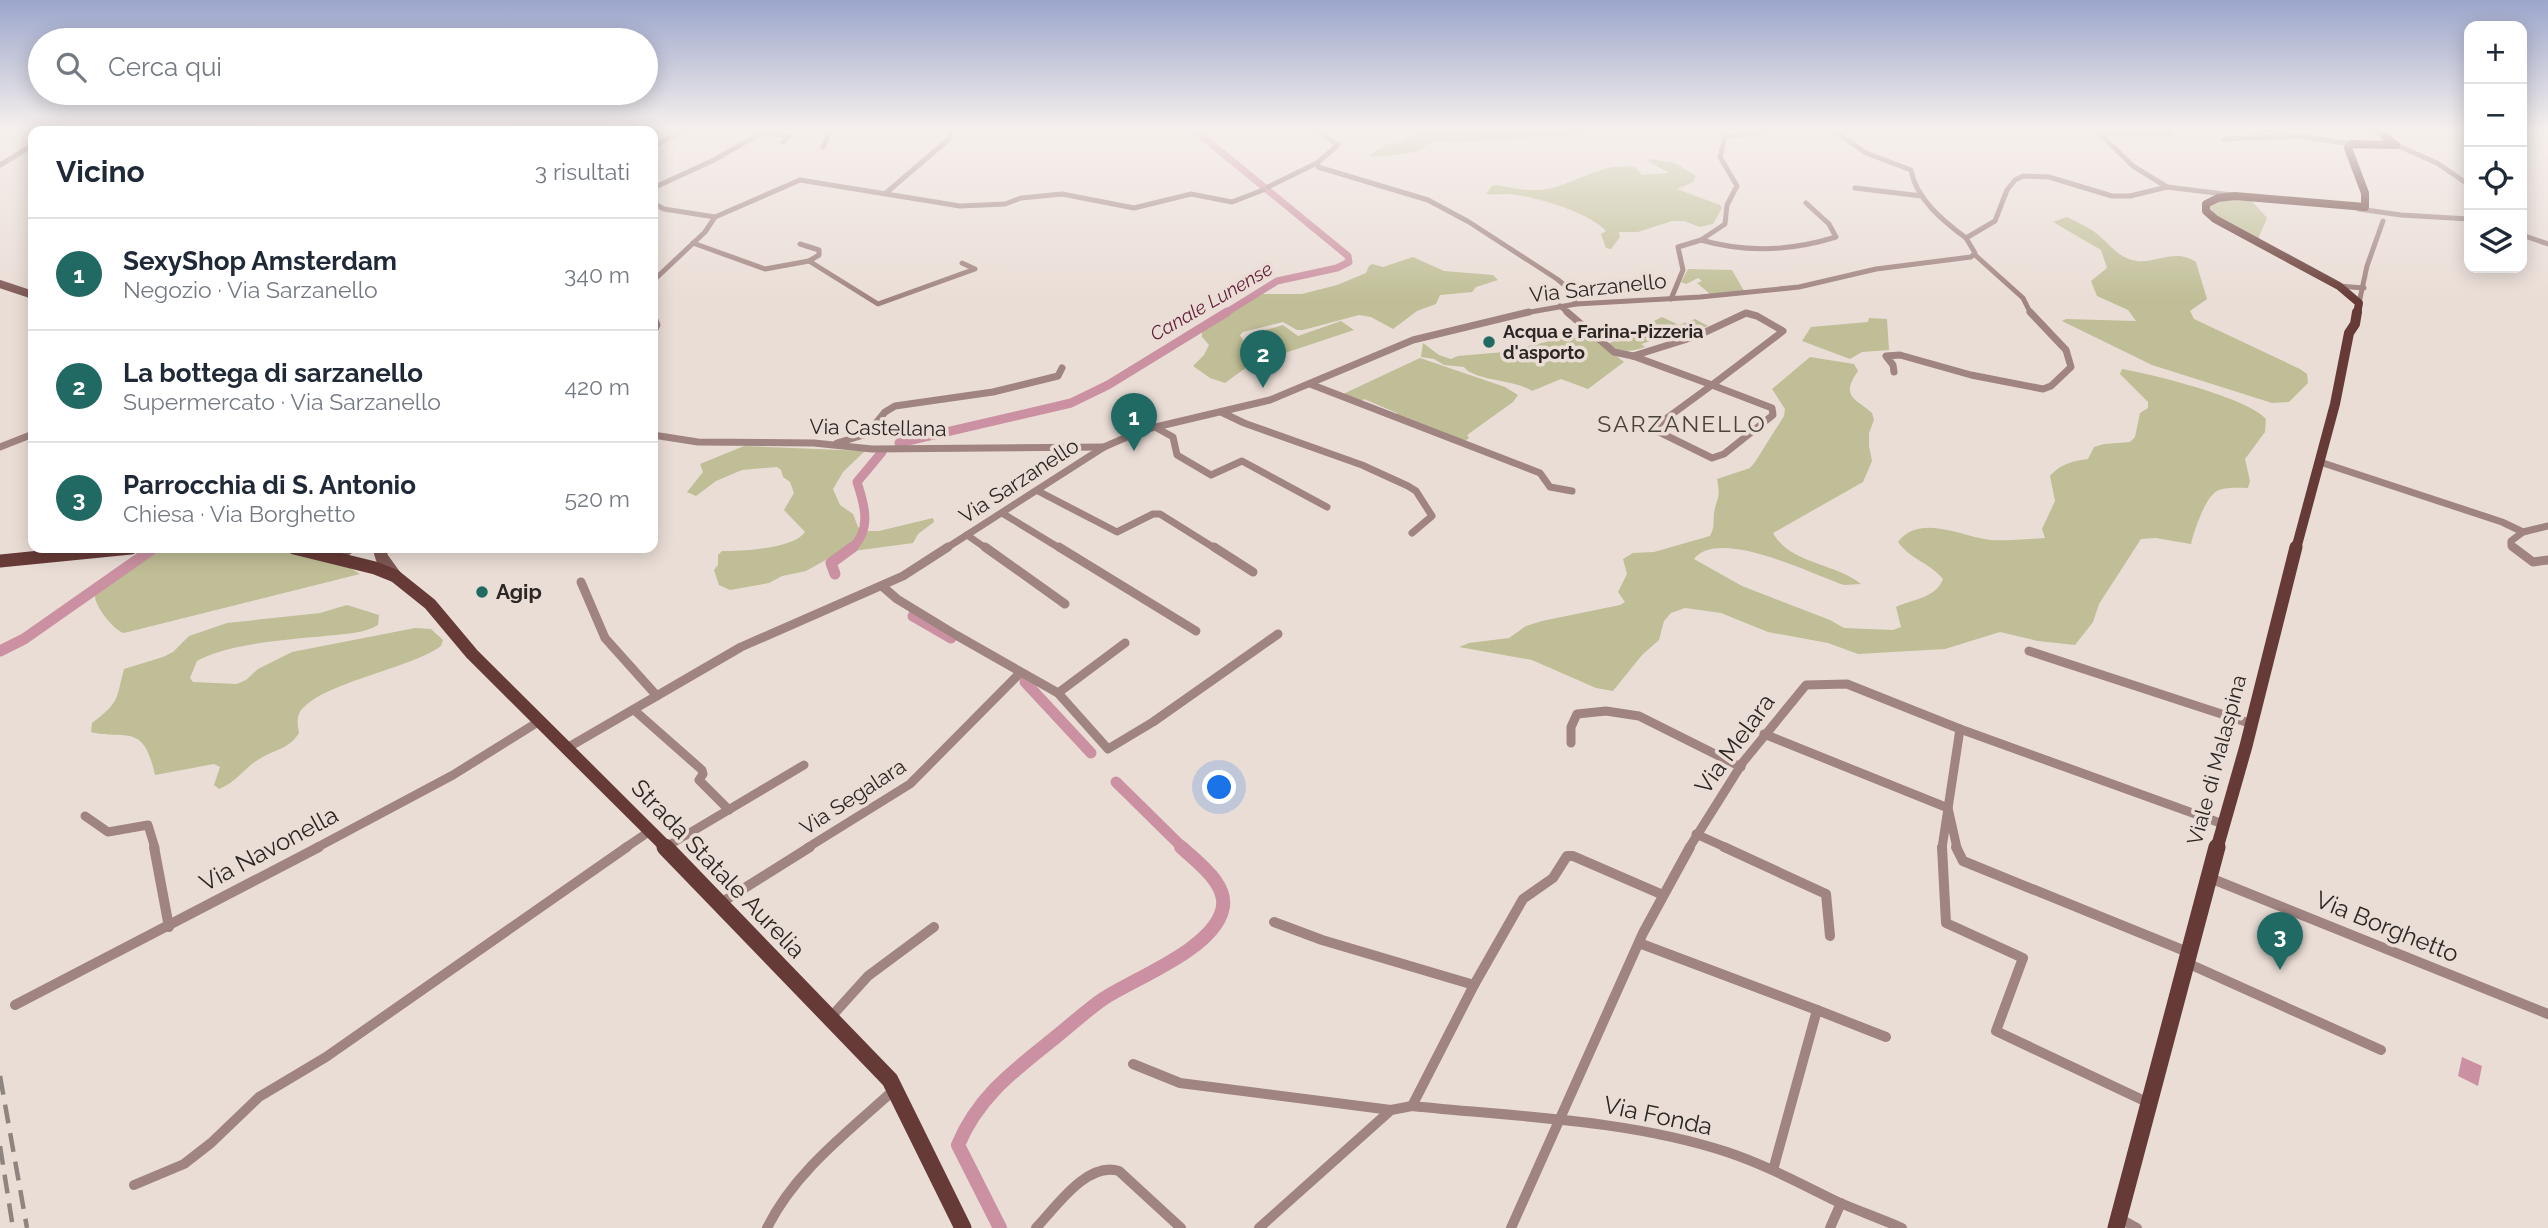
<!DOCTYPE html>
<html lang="it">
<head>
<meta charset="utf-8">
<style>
	body { margin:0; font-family:Raleway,sans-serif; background:#f6f6f7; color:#1f2937 }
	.controls { position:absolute; right:21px; top:21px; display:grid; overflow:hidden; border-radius:14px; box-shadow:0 4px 18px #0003 }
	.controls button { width:63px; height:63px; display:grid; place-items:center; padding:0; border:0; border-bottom:2px solid #e0e1e3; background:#fff; color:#1f2937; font:35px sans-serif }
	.you { position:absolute; left:1220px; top:788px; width:24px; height:24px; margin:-18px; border:5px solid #fff; border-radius:50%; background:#1a73e8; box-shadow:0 0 0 10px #1a73e833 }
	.badge { display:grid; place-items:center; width:46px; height:46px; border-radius:50%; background:#206a63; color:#fff; font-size:23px; font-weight:700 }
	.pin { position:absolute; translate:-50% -58px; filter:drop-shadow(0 2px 4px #0008) }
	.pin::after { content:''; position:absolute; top:37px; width:24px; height:21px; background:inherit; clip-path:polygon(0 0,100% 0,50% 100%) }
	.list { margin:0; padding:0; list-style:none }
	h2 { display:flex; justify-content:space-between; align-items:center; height:91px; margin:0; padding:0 28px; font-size:30px }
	h2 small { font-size:23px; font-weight:400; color:#747a83 }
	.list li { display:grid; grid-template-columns:46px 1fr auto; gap:21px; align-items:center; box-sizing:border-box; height:112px; padding:0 28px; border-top:2px solid #e0e1e3 }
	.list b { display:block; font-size:26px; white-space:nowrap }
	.list p { margin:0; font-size:23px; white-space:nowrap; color:#747a83 }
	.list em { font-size:23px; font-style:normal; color:#747a83 }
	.icon { flex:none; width:38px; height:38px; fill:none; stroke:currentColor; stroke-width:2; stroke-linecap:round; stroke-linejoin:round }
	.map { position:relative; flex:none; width:2548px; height:1228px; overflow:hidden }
	.search { position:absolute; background:#fff; box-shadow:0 4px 18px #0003; left:28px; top:28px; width:630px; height:77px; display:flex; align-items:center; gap:18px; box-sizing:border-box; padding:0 24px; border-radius:38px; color:#747a83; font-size:26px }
	.panel { position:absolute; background:#fff; box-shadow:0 4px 18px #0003; left:28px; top:126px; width:630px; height:427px; border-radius:14px }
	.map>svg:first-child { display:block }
	.green { fill:#bfbe96 }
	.water { fill:#cb91a2 }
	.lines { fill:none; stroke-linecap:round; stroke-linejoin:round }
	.canal-far3 { stroke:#cb91a2; stroke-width:7 }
	.canal-far2 { stroke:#cb91a2; stroke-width:9 }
	.canal-far1 { stroke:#cb91a2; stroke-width:11 }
	.canal { stroke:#cb91a2; stroke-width:14 }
	.street-far3 { stroke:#a08481; stroke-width:5 }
	.street-far2 { stroke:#a08481; stroke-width:7 }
	.street-far1 { stroke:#a08481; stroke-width:9 }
	.street { stroke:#a08481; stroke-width:10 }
	.secondary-far2 { stroke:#7f5955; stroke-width:8 }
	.secondary-far1 { stroke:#7f5955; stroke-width:10 }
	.secondary { stroke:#7f5955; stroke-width:13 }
	.primary-far3 { stroke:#663a36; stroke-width:8 }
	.primary-far2 { stroke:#663a36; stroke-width:10 }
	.primary-far1 { stroke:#663a36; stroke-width:13 }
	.primary { stroke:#663a36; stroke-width:17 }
	.rail { stroke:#8e8580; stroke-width:4.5; stroke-dasharray:19 10; stroke-linecap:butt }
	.poi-dot { fill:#206a63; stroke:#eaddd6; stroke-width:2.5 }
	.labels { text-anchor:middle; stroke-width:7; stroke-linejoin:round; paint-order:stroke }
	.far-poi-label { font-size:18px; font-weight:bold; fill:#2c2725; stroke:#eaddd6; text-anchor:start }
	.far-water-label { font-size:19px; font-style:italic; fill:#631d39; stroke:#eaddd6 }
	.street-label { font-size:21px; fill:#2c2725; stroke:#eaddd6 }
	.poi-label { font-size:21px; font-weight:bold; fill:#2c2725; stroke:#eaddd6; text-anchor:start }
	.neighbourhood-label { font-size:23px; letter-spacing:2px; fill:#4c423d; stroke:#eaddd6 }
	.near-street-label { font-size:24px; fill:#2c2725; stroke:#eaddd6 }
</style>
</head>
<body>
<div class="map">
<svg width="2548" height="1228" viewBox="0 0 2548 1228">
	<rect width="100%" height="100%" fill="#eaddd6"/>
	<g class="green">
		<polygon points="208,128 359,128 353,131 197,131"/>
		<path d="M1512,128H1605L1567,136L1455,142C1446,142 1440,139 1432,142C1426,144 1424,148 1418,151C1415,153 1373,158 1369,156L1386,145L1402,142L1416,134L1468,133Z"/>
		<path d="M1649,159L1675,163L1696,176L1693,182L1677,189L1720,205L1722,208L1713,224L1700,227L1684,221H1672L1638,232H1619L1620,237L1611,249L1606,248L1601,234L1606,231C1589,212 1534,196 1509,194C1501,194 1494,195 1486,194L1492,186L1497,185C1517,189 1536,193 1556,187C1584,178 1605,163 1635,167L1642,175L1669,173L1648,161Z"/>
		<polygon points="2249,198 2267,218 2258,239 2220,220 2210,208 2214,202"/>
		<path d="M2067,217C2077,222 2088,227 2096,233C2110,244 2119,259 2137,261C2158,263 2175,248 2196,262L2207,299L2190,311L2194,319L2300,369L2307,374L2308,383L2289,402L2272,403L2152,365L2062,321L2066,319L2136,321L2128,310L2097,296L2091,281L2107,268L2101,250L2053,222Z"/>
		<polygon points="1413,257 1444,271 1493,275 1498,280 1476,287 1472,292 1440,295 1436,304 1417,311 1393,329 1371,317 1359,315 1303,330 1297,330 1283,322 1243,332 1240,335 1248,349 1273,360 1247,367 1225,383 1210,378 1193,366 1204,355 1209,345 1202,337 1202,331 1262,294 1302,294 1337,285 1366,273 1369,266 1372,264 1383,267"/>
		<polygon points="1688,269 1732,270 1744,291 1710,294 1697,283 1702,281 1698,278 1686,284 1681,282"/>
		<path d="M1662,317L1679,325L1695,319L1708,326L1681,336L1676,333L1641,344L1645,347C1632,352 1620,353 1608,344Z"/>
		<polygon points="1869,318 1887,319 1889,350 1862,352 1850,359 1802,341 1811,327 1868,322"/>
		<polygon points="1341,321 1354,330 1279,355 1253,334 1283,325 1298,336"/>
		<path d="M1577,325L1624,362L1588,389L1561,379L1532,391C1514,379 1474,381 1464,367L1444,365L1434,359L1421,357L1423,343L1439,355L1451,359L1458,356L1504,352L1550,341L1549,339L1559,336L1562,338L1576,333L1574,331Z"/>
		<path d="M1810,357L1854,364L1858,371C1840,397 1855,398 1872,413L1874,420L1869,433V446L1872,461L1863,482L1773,533C1790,564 1835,563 1861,584L1844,585C1812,574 1718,527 1694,559L1742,586L1830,620L1844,628L1893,630L1901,627L1896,607C1913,599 1936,598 1943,579C1930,563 1911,560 1898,542C1920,513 1962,537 1990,540C2008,541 2027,539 2045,538L2042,529L2055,501L2050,476C2060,464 2073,461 2088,459L2094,447L2104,444L2130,442L2135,437L2140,413L2148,408V402L2120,374L2122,369C2152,374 2248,398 2266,419L2265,432L2245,459L2250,481L2248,488C2239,488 2228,487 2219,490C2206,494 2194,531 2191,544L2156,538L2141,539L2099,604L2093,622L2075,645L2038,641L2000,632L1945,649L1858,654L1828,643L1768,632L1721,613L1685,608L1671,613L1664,621L1659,640L1642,655L1613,691L1596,688L1532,660L1459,647L1469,643L1509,638L1526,626L1542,621L1620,605L1625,602L1618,592L1627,574L1623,559L1633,553L1654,552L1710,536C1715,527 1713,523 1714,513C1717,496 1721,499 1717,479L1750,468L1755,462L1784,416L1785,409L1772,389Z"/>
		<polygon points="1420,358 1505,387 1518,395 1513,402 1467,435 1469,438 1465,441 1396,416 1397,413 1364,399 1360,402 1341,395"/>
		<path d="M744,446L865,451L843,472L833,489L840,505L853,514L858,527L863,531H879L933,518L934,522L918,534L913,543L838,553L806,571L782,576L769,583L730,590L719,585L714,570L718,565V555L722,551C742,551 793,549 805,532L784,510L794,493L790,482L783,477L781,470L777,467L742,470L716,481L696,496L687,492L703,472L700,464Z"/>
		<path d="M192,549C237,549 323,547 360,574L124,633C114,631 93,604 95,594L149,554Z"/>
		<path d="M347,605L379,615L378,625C363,633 353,633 336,635C297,639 231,642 197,661L190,678L193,682L237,684L246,680L258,669L292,652L415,628L431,629L443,640L441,646C410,669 319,683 300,712C296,718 298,727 299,733C289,749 276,749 261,758C244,767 240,780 219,789L214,785L220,767L214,764L155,775C143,721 127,741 91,732L92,723C120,702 116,699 124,669L163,657L173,652L189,636L227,623L320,613Z"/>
	</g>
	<polygon class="water" points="2462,1057 2482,1066 2478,1086 2458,1076"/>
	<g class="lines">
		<g class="canal-far3">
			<polyline points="99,128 101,131"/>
			<polyline points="1192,128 1348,256 1349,262 1337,268 1277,281 1224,314"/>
			<polyline points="609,131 615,128"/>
			<polyline points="628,131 633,128"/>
		</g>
		<g class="canal-far2">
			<polyline points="899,443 1071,403 1108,385 1227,312"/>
			<path d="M851,549C872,530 865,506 857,482L882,452"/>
		</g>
		<g class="canal-far1">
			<polyline points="835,574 831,563 853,547"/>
			<polyline points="913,616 951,638"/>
			<polyline points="0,651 24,639 154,548"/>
			<polyline points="1025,682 1091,753"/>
			<polyline points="1116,782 1183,848"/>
		</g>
		<path class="canal" d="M1000,1228L958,1145C979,1095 1016,1069 1057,1036C1072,1024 1087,1010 1103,999C1135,978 1211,950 1222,911C1230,885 1198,863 1181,847"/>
		<g class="street-far3">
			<polyline points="44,128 45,131"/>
			<polyline points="1313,128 1338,145 1317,163 1318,167 1428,200 1469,222 1557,279 1568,288 1576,304"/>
			<path d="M1830,128L1866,153L1911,170C1916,199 1943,221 1966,238"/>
			<polyline points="2094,128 2133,166 2167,187"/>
			<polyline points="2262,128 2285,133"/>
			<polyline points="359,131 364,128"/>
			<polyline points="405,131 415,128"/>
			<polyline points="454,131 463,128"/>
			<polyline points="622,131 627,128"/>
			<polyline points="762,133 789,136 783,142"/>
			<polyline points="2102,134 2169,133"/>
			<polyline points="2224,139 2299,136 2351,144"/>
			<polyline points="2396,145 2437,163 2469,185"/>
			<polyline points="653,146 689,128"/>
			<polyline points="823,147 832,128"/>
			<polyline points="0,165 33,145"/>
			<polyline points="1268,187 1317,163"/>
			<polyline points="653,188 714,160 770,128"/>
			<polyline points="1855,188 1922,196"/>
			<polyline points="886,193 950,138 952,128"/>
			<polyline points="653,203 664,209 715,217"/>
			<polyline points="2359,209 2401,215 2469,219"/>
			<polyline points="2522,235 2548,244"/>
			<path d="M1701,240C1746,253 1791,251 1836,237L1829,224L1806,203"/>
			<polyline points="693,243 765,269 809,261 878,304 975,269 962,263"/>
			<polyline points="800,244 819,250 819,255 809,261"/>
			<polyline points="1975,255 2023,298 2031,314"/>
			<polyline points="653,281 705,232 715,217 800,180 960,206 1005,204 1021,198 1062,194 1134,208 1191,194 1232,202 1263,190"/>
			<polyline points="2339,286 2364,288"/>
			<polyline points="1671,299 1683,270 1678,247 1701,240 1725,224 1727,205 1737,186 1720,157 1725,137 1776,129 1825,128"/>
			<polyline points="2359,303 2367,266 2383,221"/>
			<polyline points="1560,306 1569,314"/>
			<polyline points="1519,314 1576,304 1700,297 1799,287 1876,269 1971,257 1975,253 1966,238 1995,221 2007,190 2015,180 2023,176 2049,177 2112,196 2130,196 2167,187 2232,195"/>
			<polyline points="1744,314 1749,314"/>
		</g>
		<g class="street-far2">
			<polyline points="1567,312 1614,352 1633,356"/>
			<polyline points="653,315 657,325 653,333"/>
			<polyline points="1633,356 1712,385"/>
			<polyline points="1633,356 1697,336 1746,313 1757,316 1783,331 1712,385"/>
			<polyline points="1894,372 1893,365 1886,356 1900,355 1971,375 2043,389 2051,386 2071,367 2066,350 2030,312"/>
			<polyline points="1310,384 1540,473 1550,487 1572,491"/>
			<polygon points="1712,385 1772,408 1773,415 1724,454 1712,458 1655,430 1656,426"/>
			<polyline points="1221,412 1244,423 1362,465 1408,486 1416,491 1432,516 1412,533"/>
			<polyline points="1155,427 1173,437 1177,455 1211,475 1242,461 1327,507"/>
			<polyline points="653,435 698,442 814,443 872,449 1104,447"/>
			<polyline points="837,443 867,434 885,412 895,406 993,392 1058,376 1062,368"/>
			<polyline points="0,447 33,434"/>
			<polyline points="2320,462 2502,522 2523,532 2548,526"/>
			<polyline points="1038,491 1117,532 1153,514 1160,514 1216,549"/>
			<polyline points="1002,513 1061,549"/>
			<polyline points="967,535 987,549"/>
			<polyline points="945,549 1104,447 1143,430 1270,400 1413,340 1529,312"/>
			<polyline points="2515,549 2511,546 2511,541 2523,532"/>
		</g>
		<g class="street-far1">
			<polyline points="985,547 1065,604"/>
			<polyline points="1059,547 1196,631"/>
			<polyline points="1214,547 1253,572"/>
			<polyline points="2513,547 2533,562 2548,560"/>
			<polyline points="581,582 605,638 657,696"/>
			<polyline points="882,586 897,599 956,635 1058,693 1108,749 1153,722 1278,634"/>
			<polyline points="2029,651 2252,724"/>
			<polyline points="1058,693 1125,643"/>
			<polyline points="634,710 702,770 703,774 699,780 729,810"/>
			<polyline points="1764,734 1948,808 1957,848"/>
			<polyline points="1571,743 1571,727 1577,714 1606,711 1639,716 1741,767"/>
			<polyline points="567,748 741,647 903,576 948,547"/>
			<polyline points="85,816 108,832 148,825 155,848"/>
			<polyline points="1696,834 1727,848"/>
			<polyline points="666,847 804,765"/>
			<polyline points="316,848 453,775 538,722"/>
			<polyline points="625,848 650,831"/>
			<polyline points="807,848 910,784 1020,673"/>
			<polyline points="1689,848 1743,762 1806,685 1847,684 1960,729 2223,824"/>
			<polyline points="1942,848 1960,729"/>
		</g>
		<g class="street">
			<polyline points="154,847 169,927"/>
			<polyline points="1724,847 1826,894 1830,936"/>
			<polyline points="1942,847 1946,923 2023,958 1996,1031 2151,1104"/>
			<polyline points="1956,847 1963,861 2190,953"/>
			<polyline points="2210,878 2548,1014"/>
			<polyline points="719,904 810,847"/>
			<polyline points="1274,922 1322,940 1474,985"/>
			<polyline points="1639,943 1817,1010 1773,1170"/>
			<polyline points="2187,963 2381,1050"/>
			<polyline points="15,1005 319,847"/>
			<polyline points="1817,1010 1886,1037"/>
			<polyline points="830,1018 868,976 934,927"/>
			<path d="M1133,1064L1180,1083L1391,1110L1412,1106C1517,1117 1626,1119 1727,1152C1766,1165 1801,1184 1838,1202C1859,1211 1881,1219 1902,1228"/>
			<polyline points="1412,1106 1474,985 1523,899 1553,878 1567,856 1573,856 1663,895"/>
			<polyline points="134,1185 184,1164 211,1143 259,1097 326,1057 627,847"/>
			<polyline points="2119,1218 2137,1228"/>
			<path d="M767,1228C795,1171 849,1131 895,1089"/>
			<path d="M1036,1228C1056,1207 1087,1161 1119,1171L1181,1228"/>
			<polyline points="1259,1228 1391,1110"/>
			<polyline points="1511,1228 1643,933 1690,847"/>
			<polyline points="1830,1228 1841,1203"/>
		</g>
		<polyline class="secondary-far2" points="0,284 33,295"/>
		<polyline class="secondary-far1" points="345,549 348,548"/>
		<g class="secondary">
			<polyline points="379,548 382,558 395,576"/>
			<polyline points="333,555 348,548"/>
		</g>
		<polyline class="primary-far3" points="2357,314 2359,303 2339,286 2215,219 2206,211 2206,204 2218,198 2235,196 2365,207 2365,193 2348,148 2351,144 2396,145 2375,128"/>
		<g class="primary-far2">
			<polyline points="294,548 299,549"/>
			<polyline points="119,549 131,548"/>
			<polyline points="2296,549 2335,404 2349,333 2355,324 2357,312"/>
		</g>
		<g class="primary-far1">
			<polyline points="294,548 375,568 395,576 430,604 472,654 667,848"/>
			<polyline points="0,561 131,548"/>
			<polyline points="2217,848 2246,746 2296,547"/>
		</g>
		<g class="primary">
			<polyline points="665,847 890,1080 963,1228"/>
			<polyline points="2116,1228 2217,847"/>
		</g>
		<g class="rail">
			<polyline points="0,1076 27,1228"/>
			<polyline points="0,1146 13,1228"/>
		</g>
	</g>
	<linearGradient id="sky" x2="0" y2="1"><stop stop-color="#9ca6cc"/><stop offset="0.43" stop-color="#f6f0ed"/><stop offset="1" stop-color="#f6f0ed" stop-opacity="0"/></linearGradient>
	<rect width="2548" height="300" fill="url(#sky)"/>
	<g class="poi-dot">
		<circle cx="1489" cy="342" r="7"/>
		<circle cx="482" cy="592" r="7"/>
	</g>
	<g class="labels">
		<g class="far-poi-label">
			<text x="1503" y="338">Acqua e Farina-Pizzeria<tspan x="1503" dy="21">d'asporto</tspan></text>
		</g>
		<g class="far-water-label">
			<text transform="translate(1211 301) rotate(-30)" y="7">Canale Lunense</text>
		</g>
		<g class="street-label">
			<text transform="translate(1598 288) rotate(-6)" y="7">Via Sarzanello</text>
			<text transform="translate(878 428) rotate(1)" y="7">Via Castellana</text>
			<text transform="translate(1019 481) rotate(-33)" y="7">Via Sarzanello</text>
			<text transform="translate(2217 760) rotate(-75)" y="7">Viale di Malaspina</text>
			<text transform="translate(853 797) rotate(-33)" y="7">Via Segalara</text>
		</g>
		<g class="poi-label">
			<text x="496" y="599">Agip</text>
		</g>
		<g class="neighbourhood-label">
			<text x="1682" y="432">SARZANELLO</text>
		</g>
		<g class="near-street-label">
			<text transform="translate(1735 744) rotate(-54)" y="8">Via Melara</text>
			<text transform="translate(269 849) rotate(-28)" y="8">Via Navonella</text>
			<text transform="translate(718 869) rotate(46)" y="8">Strada Statale Aurelia</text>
			<text transform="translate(2387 927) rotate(22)" y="8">Via Borghetto</text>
			<text transform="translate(1658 1116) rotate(12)" y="8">Via Fonda</text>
		</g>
	</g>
</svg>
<div class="controls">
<button>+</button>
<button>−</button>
<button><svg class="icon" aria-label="locate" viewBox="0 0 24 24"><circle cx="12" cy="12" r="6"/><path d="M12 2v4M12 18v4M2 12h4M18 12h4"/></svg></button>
<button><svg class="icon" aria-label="layers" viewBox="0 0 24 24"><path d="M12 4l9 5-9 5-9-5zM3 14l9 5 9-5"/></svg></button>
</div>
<div class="you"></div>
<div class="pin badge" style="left:1134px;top:451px">1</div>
<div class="pin badge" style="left:1263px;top:388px">2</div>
<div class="pin badge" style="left:2280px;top:970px">3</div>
<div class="search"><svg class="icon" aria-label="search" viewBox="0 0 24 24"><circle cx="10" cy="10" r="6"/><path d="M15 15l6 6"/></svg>Cerca qui</div>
<section class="panel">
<h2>Vicino<small>3 risultati</small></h2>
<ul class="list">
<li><span class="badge">1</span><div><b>SexyShop Amsterdam</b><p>Negozio · Via Sarzanello</p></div><em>340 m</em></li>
<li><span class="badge">2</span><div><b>La bottega di sarzanello</b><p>Supermercato · Via Sarzanello</p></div><em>420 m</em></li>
<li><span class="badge">3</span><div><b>Parrocchia di S. Antonio</b><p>Chiesa · Via Borghetto</p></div><em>520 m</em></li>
</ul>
</section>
</div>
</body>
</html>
